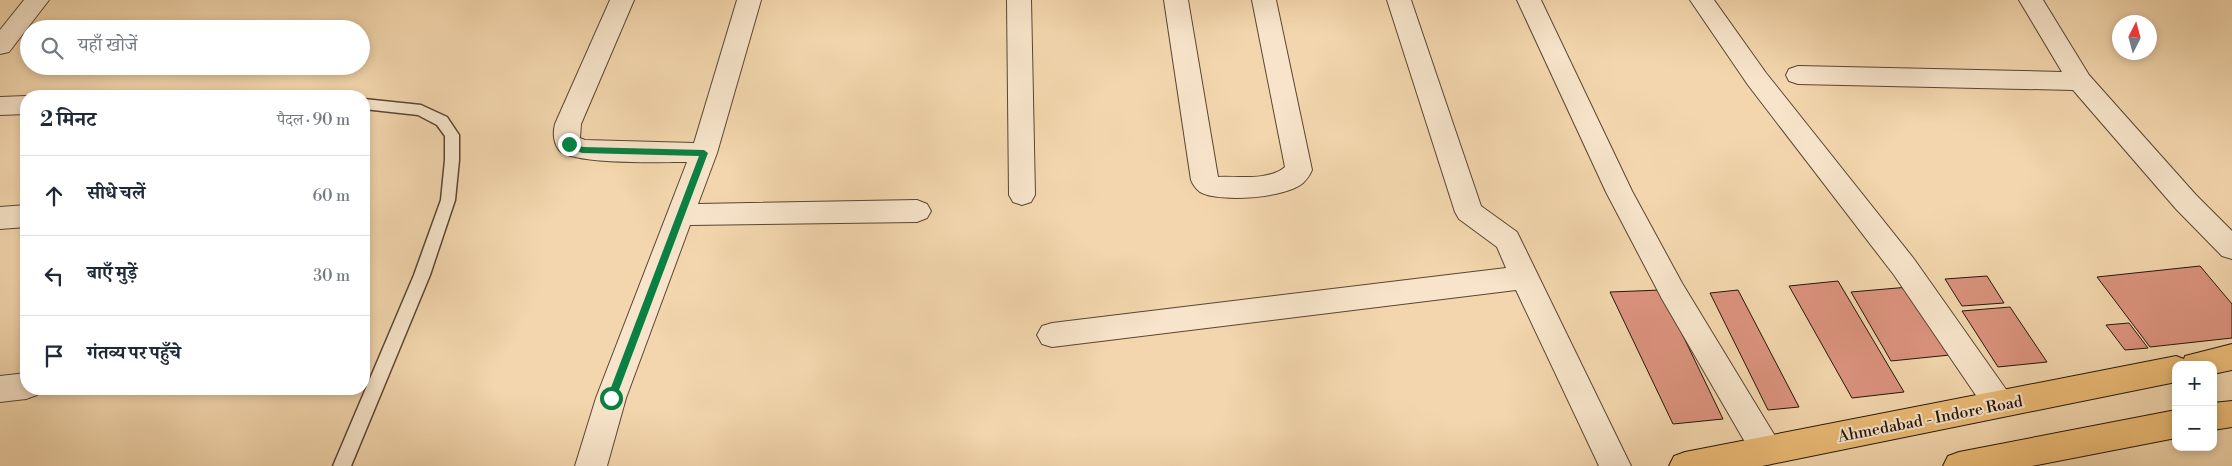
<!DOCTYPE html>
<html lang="hi">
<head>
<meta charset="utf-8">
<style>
	body { margin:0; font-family:"Libre Bodoni","Noto Serif Devanagari",serif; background:#f6f6f7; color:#1f2937 }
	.controls { position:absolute; right:15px; bottom:15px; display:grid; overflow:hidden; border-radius:10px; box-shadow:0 2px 8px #0003 }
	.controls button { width:45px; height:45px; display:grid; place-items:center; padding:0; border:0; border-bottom:1px solid #e0e1e3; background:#fff; color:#1f2937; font:25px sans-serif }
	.compass { position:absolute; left:2112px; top:15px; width:45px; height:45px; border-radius:50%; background:#fff; box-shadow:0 2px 8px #0003; rotate:6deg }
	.stop { position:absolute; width:15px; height:15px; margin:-11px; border:4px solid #0b8043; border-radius:50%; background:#fff }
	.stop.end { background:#0b8043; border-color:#fff; box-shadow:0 1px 5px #0008 }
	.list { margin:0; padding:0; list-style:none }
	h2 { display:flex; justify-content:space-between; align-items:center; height:65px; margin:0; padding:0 20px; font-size:21px }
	h2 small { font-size:16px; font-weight:400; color:#747a83 }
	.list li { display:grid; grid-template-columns:32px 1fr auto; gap:15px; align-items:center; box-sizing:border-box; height:80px; padding:0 20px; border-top:1px solid #e0e1e3 }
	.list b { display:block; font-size:19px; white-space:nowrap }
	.list em { font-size:16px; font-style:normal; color:#747a83 }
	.icon { flex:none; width:28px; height:28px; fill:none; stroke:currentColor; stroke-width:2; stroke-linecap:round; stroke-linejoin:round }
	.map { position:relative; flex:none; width:2232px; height:466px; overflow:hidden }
	.search { position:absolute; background:#fff; box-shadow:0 2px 8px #0003; left:20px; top:20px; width:350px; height:55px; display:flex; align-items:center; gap:12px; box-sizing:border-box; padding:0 18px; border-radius:28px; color:#747a83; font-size:19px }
	.panel { position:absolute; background:#fff; box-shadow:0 2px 8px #0003; left:20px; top:90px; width:350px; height:305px; border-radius:20px }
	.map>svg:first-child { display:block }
	.building { fill:#dc937e; stroke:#241609 }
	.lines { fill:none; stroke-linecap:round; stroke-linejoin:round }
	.lane-casing { stroke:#584632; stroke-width:3 }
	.street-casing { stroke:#584632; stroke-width:2 }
	.highway-casing { stroke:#241609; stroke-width:2 }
	.lane { fill:#f7e4ca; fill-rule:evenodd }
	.street { fill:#f7e4ca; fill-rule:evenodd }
	.highway { fill:#eabb76; fill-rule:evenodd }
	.route { fill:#0b8043 }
	.labels { text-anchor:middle; stroke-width:4; stroke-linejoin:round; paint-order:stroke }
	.street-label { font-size:16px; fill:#241609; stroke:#f7e4ca }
</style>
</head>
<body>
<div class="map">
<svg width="2232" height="466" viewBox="0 0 2232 466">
	<rect width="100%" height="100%" fill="#f3d6ad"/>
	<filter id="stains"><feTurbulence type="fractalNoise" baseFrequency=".004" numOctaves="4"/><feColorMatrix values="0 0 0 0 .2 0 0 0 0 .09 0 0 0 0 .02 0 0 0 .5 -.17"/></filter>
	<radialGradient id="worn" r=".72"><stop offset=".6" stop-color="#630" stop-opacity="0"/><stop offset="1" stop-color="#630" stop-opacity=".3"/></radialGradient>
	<g class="building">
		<polygon points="2200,266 2232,304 2232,338 2150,347 2097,277"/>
		<polygon points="1987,276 2004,303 1962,306 1945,279"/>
		<polygon points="1838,281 1904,392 1852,398 1789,286"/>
		<polygon points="1909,287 1950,355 1891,361 1851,292"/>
		<polygon points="1661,290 1723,419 1673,424 1610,292"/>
		<polygon points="1738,290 1799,407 1768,410 1710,293"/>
		<polygon points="2010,307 2047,362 1998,367 1962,311"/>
		<polygon points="2129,323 2148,348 2125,350 2106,325"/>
	</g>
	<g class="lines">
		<g class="lane-casing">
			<polygon id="lane" points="364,99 421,105 447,117 459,135 459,160 455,200 430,275 351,466 333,466 414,275 441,200 445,160 445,136 437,125 418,115 364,109"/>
		</g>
		<g class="street-casing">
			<g id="street">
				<polygon points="24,0 49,0 9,52 0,54 0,30"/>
				<path d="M610,0H634L581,124L580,138L585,140L694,143L737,0H761L717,153L698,204L917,200L927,204L931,211L927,218L917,222L690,225L626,398L607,466H575L596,398L687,162C664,162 572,165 559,150C553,142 553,132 555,124Z"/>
				<polygon points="1007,0 1031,0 1035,195 1031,202 1022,205 1013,202 1009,195"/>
				<path d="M1164,0H1188L1218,177C1238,176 1269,181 1285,167L1252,0H1276L1312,170C1310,175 1307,179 1303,183C1286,198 1220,203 1200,192C1196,189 1193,185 1191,180Z"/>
				<polygon points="1387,0 1411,0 1481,206 1517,232 1631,466 1599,466 1516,290 1052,347 1042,344 1037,335 1042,326 1052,323 1506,268 1497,247 1459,219 1455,212"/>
				<polygon points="1517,0 1541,0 1632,191 1682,283 1778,441 1783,451 1778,461 1767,465 1756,461 1662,299 1606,192"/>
				<polygon points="1690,0 1714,0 1766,73 1914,259 2010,395 2014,404 2010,413 1999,417 1988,413 1894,275 1748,85"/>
				<polygon points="2019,0 2043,0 2089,75 2196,195 2232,231 2232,259 2222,256 2176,209 2073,90 1798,84 1789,81 1786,75 1789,69 1798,66 2062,72"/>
				<polygon points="26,96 26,114 0,115 0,97"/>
				<polygon points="26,205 26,227 0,229 0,207"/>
				<polygon points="26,373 26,389 40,389 37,395 26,399 0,402 0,376"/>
			</g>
		</g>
		<g class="highway-casing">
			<g id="highway">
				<polygon points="2232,344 2232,370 2213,374 2213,365 2176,365 2176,382 1762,466 1669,466 1674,456 1685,452 2176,356 2184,359 2185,356"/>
				<polygon points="2232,401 2232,427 2213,430 2213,403"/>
				<polygon points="2176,410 2176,438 2032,466 1943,466 1948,456 1959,452"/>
			</g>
		</g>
		<use href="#lane" class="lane"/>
		<use href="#street" class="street"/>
		<use href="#highway" class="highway"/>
	</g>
	<polygon class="route" points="566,141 583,147 704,150 708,153 616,398 611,402 607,398 699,156 582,153 566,146"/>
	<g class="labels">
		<g class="street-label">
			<text transform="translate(1930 418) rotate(-11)" y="6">Ahmedabad - Indore Road</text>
		</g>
	</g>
	<rect width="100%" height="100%" filter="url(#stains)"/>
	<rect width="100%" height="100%" fill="url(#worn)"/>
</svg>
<div class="controls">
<button>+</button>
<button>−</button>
</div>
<svg class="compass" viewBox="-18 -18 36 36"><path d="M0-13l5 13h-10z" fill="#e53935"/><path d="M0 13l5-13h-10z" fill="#747a83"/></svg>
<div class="stop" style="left:611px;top:398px"></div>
<div class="stop end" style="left:569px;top:144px"></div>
<div class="search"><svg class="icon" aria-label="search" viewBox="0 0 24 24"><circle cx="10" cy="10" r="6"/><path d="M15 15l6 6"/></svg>यहाँ खोजें</div>
<section class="panel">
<h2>2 मिनट<small>पैदल · 90 m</small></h2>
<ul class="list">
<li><svg class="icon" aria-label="ahead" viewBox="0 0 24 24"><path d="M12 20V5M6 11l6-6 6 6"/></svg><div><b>सीधे चलें</b></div><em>60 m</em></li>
<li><svg class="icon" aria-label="left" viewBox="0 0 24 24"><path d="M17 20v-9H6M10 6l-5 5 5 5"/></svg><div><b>बाएँ मुड़ें</b></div><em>30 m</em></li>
<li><svg class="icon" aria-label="arrive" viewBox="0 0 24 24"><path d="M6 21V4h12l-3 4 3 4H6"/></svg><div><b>गंतव्य पर पहुँचे</b></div></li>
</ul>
</section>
</div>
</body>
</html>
